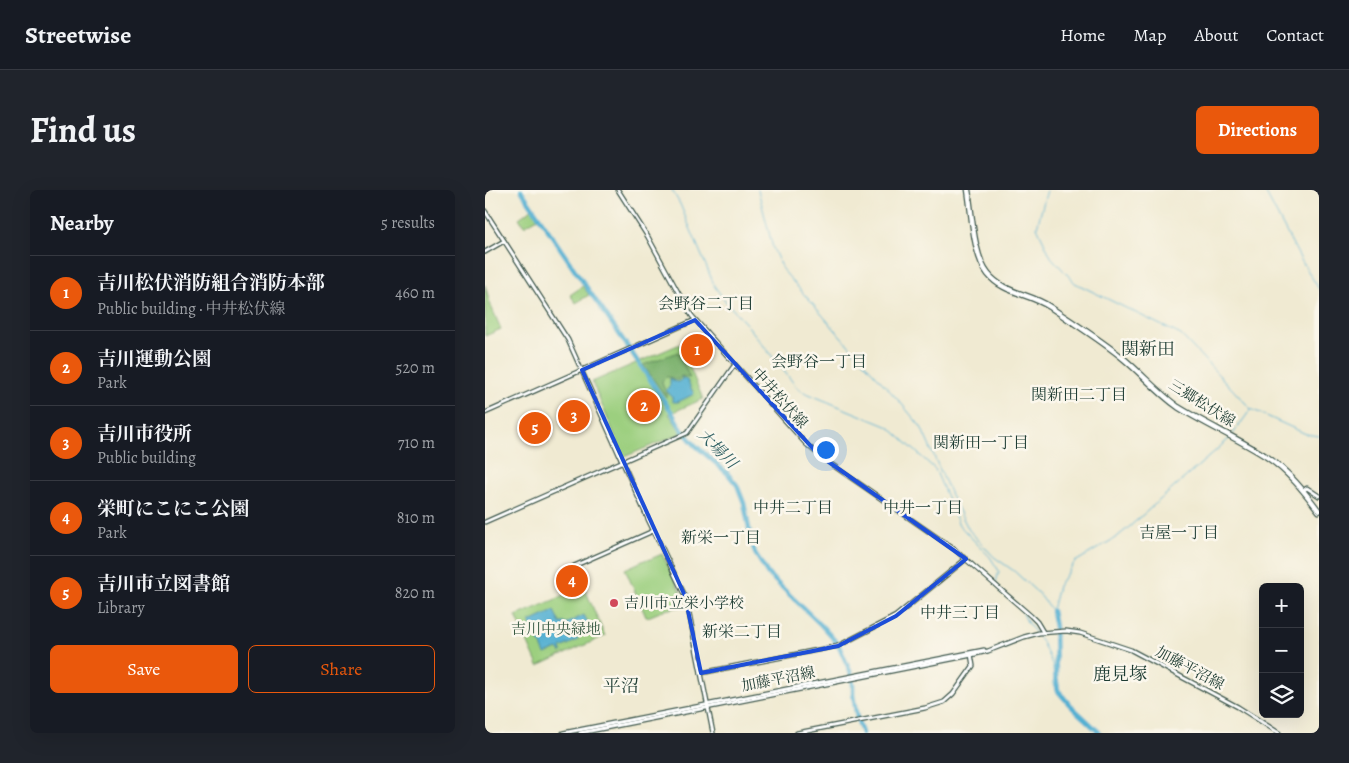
<!DOCTYPE html>
<html lang="en">
<head>
<meta charset="utf-8">
<style>
	body { margin:0; font-family:Alegreya,"Noto Serif JP",serif; background:#20242c; color:#f1f3f6 }
	.controls { position:absolute; right:15px; bottom:15px; display:grid; overflow:hidden; border-radius:8px; box-shadow:0 5px 20px #0002 }
	.controls button { width:45px; height:45px; display:grid; place-items:center; padding:0; border:0; border-bottom:1px solid #363941; background:#171b24; color:#f1f3f6; font:25px sans-serif }
	.you { position:absolute; left:340px; top:259px; width:18px; height:18px; margin:-12px; border:4px solid #fff; border-radius:50%; background:#1a73e8; box-shadow:0 0 0 8px #1a73e833 }
	.badge { display:grid; place-items:center; width:32px; height:32px; border-radius:50%; background:#ea580c; color:#fff; font-size:16px; font-weight:700 }
	.pin { position:absolute; translate:-50% -50%; border:2px solid #fff; box-shadow:0 1px 5px #0006 }
	.list { margin:0; padding:0; list-style:none }
	h2 { display:flex; justify-content:space-between; align-items:center; height:65px; margin:0; padding:0 20px; font-size:21px }
	h2 small { font-size:16px; font-weight:400; color:#9ea1a6 }
	.list li { display:grid; grid-template-columns:32px 1fr auto; gap:15px; align-items:center; box-sizing:border-box; height:75px; padding:0 20px; border-top:1px solid #363941 }
	.list b { display:block; font-size:19px; white-space:nowrap }
	.list p { margin:0; font-size:16px; white-space:nowrap; color:#9ea1a6 }
	.list em { font-size:16px; font-style:normal; color:#9ea1a6 }
	.actions { display:flex; gap:10px; padding:15px 20px }
	.actions a { flex:1; padding:11px 0; border:1px solid #ea580c; border-radius:8px; text-align:center; font-size:18px; color:#ea580c }
	.actions .main { background:#ea580c; color:#fff }
	.icon { flex:none; width:28px; height:28px; fill:none; stroke:currentColor; stroke-width:2; stroke-linecap:round; stroke-linejoin:round }
	.map { position:relative; flex:none; width:834px; height:543px; overflow:hidden; border-radius:8px }
	header { display:flex; align-items:center; gap:30px; box-sizing:border-box; height:70px; padding:0 25px; background:#171b24; border-bottom:1px solid #363941 }
	header strong { font-size:24px }
	nav { display:flex; gap:28px; margin-inline-start:auto; font-size:18px }
	.intro { display:flex; align-items:center; justify-content:space-between; box-sizing:border-box; height:120px; padding:0 30px }
	h1 { margin:0; font-size:35px }
	.button { padding:12px 22px; border-radius:8px; background:#ea580c; color:#fff; font-size:18px; font-weight:700 }
	main { display:flex; gap:30px; padding:0 30px }
	aside { flex:1; background:#171b24; border-radius:8px; box-shadow:0 5px 20px #0002 }
	.map>svg:first-child { display:block }
	.green { fill:#9ccf7f; stroke:#5e865a }
	.forest { fill:#7db26e; stroke:#4e7851 }
	.water { fill:#54b0d2; stroke:#3a7683 }
	.lines { fill:none; stroke-linecap:round; stroke-linejoin:round }
	.stream { stroke:#54b0d2; stroke-width:1 }
	.river { stroke:#54b0d2; stroke-width:4.5 }
	.tertiary-casing { stroke:#3e574c; stroke-width:5.5 }
	.secondary-casing { stroke:#3e574c; stroke-width:5.5 }
	.primary-casing { stroke:#3e574c; stroke-width:7 }
	.tertiary { stroke:#fff; stroke-width:3 }
	.secondary { stroke:#fff; stroke-width:3 }
	.primary { stroke:#fff; stroke-width:4.5 }
	.marked { fill:none; stroke:#1d4ed8; stroke-width:4; stroke-linejoin:round }
	.poi-dot { fill:#d1495b; stroke:#fbf7ec; stroke-width:2 }
	.labels { text-anchor:middle; stroke-width:5; stroke-linejoin:round; paint-order:stroke }
	.street-label { font-size:15px; fill:#1f3d34; stroke:#fbf7ec }
	.poi-label { font-size:15px; fill:#1f3d34; stroke:#fbf7ec; text-anchor:start }
	.park-label { font-size:15px; fill:#385a43; stroke:#fbf7ec }
	.neighbourhood-label { font-size:16px; fill:#1f3d34; stroke:#fbf7ec }
	.water-label { font-size:16px; font-style:italic; fill:#2f6063; stroke:#fbf7ec }
	.quarter-label { font-size:18px; fill:#1f3d34; stroke:#fbf7ec }
</style>
</head>
<body>
<header>
<strong>Streetwise</strong>
<nav><a>Home</a><a>Map</a><a>About</a><a>Contact</a></nav>
</header>
<div class="intro"><h1>Find us</h1><a class="button">Directions</a></div>
<main>
<aside>
<h2>Nearby<small>5 results</small></h2>
<ul class="list">
<li><span class="badge">1</span><div><b>吉川松伏消防組合消防本部</b><p>Public building · 中井松伏線</p></div><em>460 m</em></li>
<li><span class="badge">2</span><div><b>吉川運動公園</b><p>Park</p></div><em>520 m</em></li>
<li><span class="badge">3</span><div><b>吉川市役所</b><p>Public building</p></div><em>710 m</em></li>
<li><span class="badge">4</span><div><b>栄町にこにこ公園</b><p>Park</p></div><em>810 m</em></li>
<li><span class="badge">5</span><div><b>吉川市立図書館</b><p>Library</p></div><em>820 m</em></li>
</ul>
<div class="actions"><a class="main">Save</a><a>Share</a></div>
</aside>
<div class="map">
<svg width="834" height="543" viewBox="0 0 834 543">
	<rect width="100%" height="100%" fill="#fbf7ec"/>
	<filter id="ink" filterUnits="userSpaceOnUse"><feTurbulence type="fractalNoise" baseFrequency=".02" numOctaves="2"/><feDisplacementMap in="SourceGraphic" scale="10" xChannelSelector="R" yChannelSelector="G"/><feConvolveMatrix kernelMatrix="1 2 1 2 8 2 1 2 1" color-interpolation-filters="sRGB"/></filter>
	<filter id="wash" filterUnits="userSpaceOnUse"><feTurbulence type="fractalNoise" baseFrequency=".0096" numOctaves="4" result="noise"/><feDisplacementMap in="SourceGraphic" scale="20" xChannelSelector="R" yChannelSelector="G"/><feGaussianBlur stdDeviation="1.12" result="paint"/><feColorMatrix in="noise" values="0 0 0 0 0 0 0 0 0 0 0 0 0 0 0 0 0 1.4 0 .05"/><feComposite in="paint" operator="in"/></filter>
	<g filter="url(#wash)">
		<rect width="100%" height="100%" fill="#f0ead2"/>
		<g class="green">
			<polygon points="47,19 53,28 39,36 34,28"/>
			<polygon points="0,95 6,116 16,139 0,146"/>
			<polygon points="98,96 104,105 91,113 85,105"/>
			<polygon points="195,154 218,209 184,224 197,243 139,267 107,192"/>
			<polygon points="177,364 197,405 200,415 199,416 180,420 163,427 161,427 140,379 162,369 163,370"/>
			<polygon points="91,378 120,446 53,476 31,426 83,404 75,385"/>
		</g>
		<path class="forest" d="M193,162L205,188L196,186L193,190C186,188 182,184 177,191L178,196L183,205L181,207L158,175Z"/>
		<g class="water">
			<polygon points="196,187 202,190 209,204 193,212 189,212 187,211 187,207 181,200 185,195 185,188 189,191 193,192 197,189"/>
			<path d="M170,205L172,206V212L176,221V224L168,227V225L165,224L164,228L161,229L158,226L161,223L170,221C165,217 165,210 170,205Z"/>
			<polygon points="69,421 75,433 83,433 99,425 105,436 91,444 93,450 76,458 77,462 76,463 73,459 60,464 45,432"/>
		</g>
		<g class="lines">
			<g class="stream">
				<polyline points="187,0 195,14 230,97 242,113 263,136 314,200 404,237 450,279 474,335 505,367 514,381 511,392"/>
				<polyline points="273,0 288,58 297,79 373,166 415,212 436,237 467,307 484,340 509,367 529,381 555,405 567,421"/>
				<polyline points="562,0 552,37 566,67 590,93 696,145 766,219 821,244 834,246"/>
				<polyline points="779,0 816,70 834,99"/>
				<polyline points="748,244 766,219"/>
				<polyline points="567,420 573,396 590,372 632,347 643,338 745,248"/>
				<polyline points="538,423 542,432 556,450 568,476 569,493 572,503 586,519 612,543"/>
			</g>
			<g class="river">
				<polyline points="36,0 98,92 143,157 186,221 197,240 210,255 242,283 252,295 259,313 266,349 270,363 283,384 336,435 353,454 365,481 368,494 368,505 372,528 377,543"/>
				<polyline points="567,421 570,437 571,486 573,500 584,514 615,543"/>
			</g>
		</g>
	</g>
	<g filter="url(#ink)">
		<g class="lines">
			<g class="tertiary-casing">
				<g id="tertiary">
					<polyline points="0,21 83,150 163,329 200,406 203,418 228,543"/>
					<polyline points="0,62 19,51"/>
					<polyline points="0,223 210,130"/>
					<polyline points="819,300 822,298 834,306"/>
					<polyline points="0,332 202,243 248,177 250,175"/>
					<polyline points="89,376 168,341"/>
					<polyline points="216,483 353,456 411,426 481,369"/>
					<polyline points="312,543 440,518 459,512 468,504 488,476 486,464"/>
				</g>
			</g>
			<g class="secondary-casing">
				<g id="secondary">
					<polyline points="133,0 163,47 200,115 207,126 321,254 334,265 346,274 469,359 546,426 552,432 558,442"/>
					<polyline points="78,543 499,460"/>
					<polyline points="95,543 482,466 503,461 539,447 554,443 581,441 595,443 646,460 753,517 794,543"/>
				</g>
			</g>
			<g class="primary-casing">
				<path id="primary" d="M483,0C487,24 488,65 503,84C519,104 545,103 565,117C590,134 616,150 639,169C658,185 673,203 693,217C722,235 754,249 782,267C803,281 819,301 834,321"/>
			</g>
			<use href="#tertiary" class="tertiary"/>
			<use href="#secondary" class="secondary"/>
			<use href="#primary" class="primary"/>
		</g>
	</g>
	<path class="marked" d="M210,130L334,265L481,369L411,426L353,456L216,483L200,406L97,180Z"/>
	<circle class="poi-dot" cx="129" cy="413" r="5"/>
	<g class="labels">
		<g class="street-label">
			<text transform="translate(295 208) rotate(48)" y="5">中井松伏線</text>
			<text transform="translate(717 213) rotate(32)" y="5">三郷松伏線</text>
			<text transform="translate(705 478) rotate(28)" y="5">加藤平沼線</text>
			<text transform="translate(293 489) rotate(-11)" y="5">加藤平沼線</text>
		</g>
		<g class="poi-label">
			<text x="139" y="418">吉川市立栄小学校</text>
		</g>
		<g class="park-label">
			<text x="71" y="444">吉川中央緑地</text>
		</g>
		<g class="neighbourhood-label">
			<text x="221" y="119">会野谷二丁目</text>
			<text x="334" y="177">会野谷一丁目</text>
			<text x="594" y="210">関新田二丁目</text>
			<text x="496" y="258">関新田一丁目</text>
			<text x="308" y="323">中井二丁目</text>
			<text x="438" y="323">中井一丁目</text>
			<text x="694" y="348">吉屋一丁目</text>
			<text x="236" y="353">新栄一丁目</text>
			<text x="475" y="428">中井三丁目</text>
			<text x="257" y="447">新栄二丁目</text>
		</g>
		<g class="water-label">
			<text transform="translate(233 258) rotate(45)" y="6">大場川</text>
		</g>
		<g class="quarter-label">
			<text x="663" y="165">関新田</text>
			<text x="635" y="490">鹿見塚</text>
			<text x="136" y="502">平沼</text>
		</g>
	</g>
</svg>
<div class="controls">
<button>+</button>
<button>−</button>
<button><svg class="icon" aria-label="layers" viewBox="0 0 24 24"><path d="M12 4l9 5-9 5-9-5zM3 14l9 5 9-5"/></svg></button>
</div>
<div class="you"></div>
<div class="pin badge" style="left:212px;top:160px">1</div>
<div class="pin badge" style="left:159px;top:216px">2</div>
<div class="pin badge" style="left:89px;top:226px">3</div>
<div class="pin badge" style="left:87px;top:391px">4</div>
<div class="pin badge" style="left:50px;top:238px">5</div>
</div>
</main>
</body>
</html>
